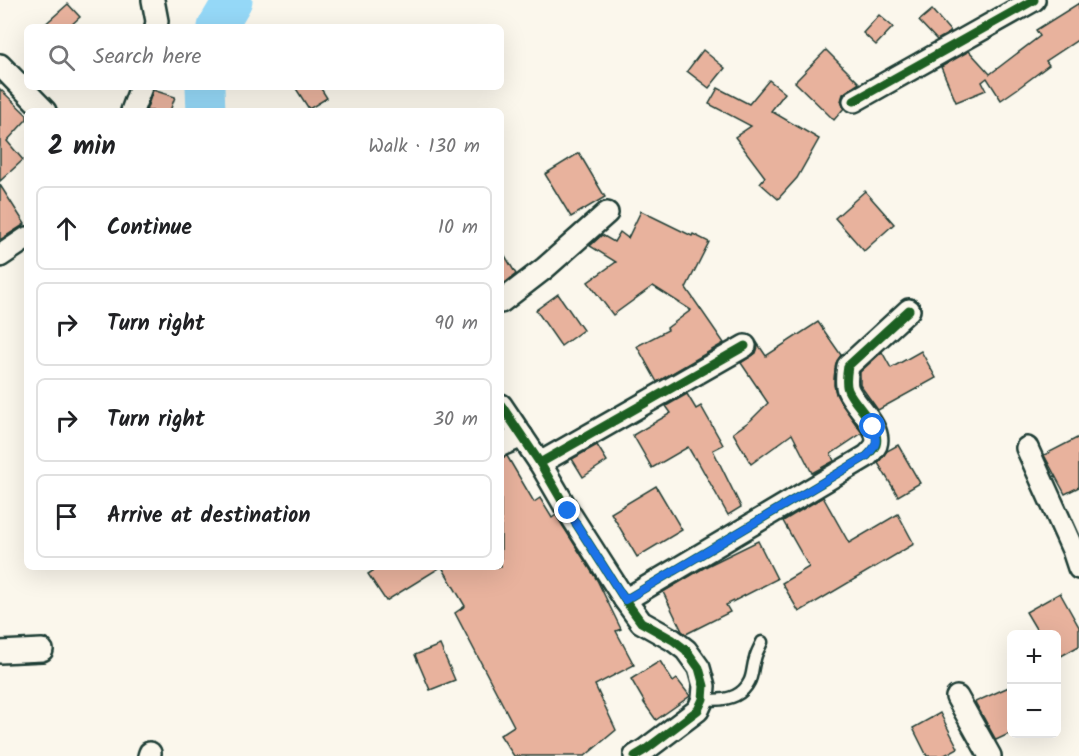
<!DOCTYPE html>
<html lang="en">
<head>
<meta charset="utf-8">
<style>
	body { margin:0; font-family:Kalam,sans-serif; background:#f6f6f6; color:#202124 }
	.controls { position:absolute; right:18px; bottom:18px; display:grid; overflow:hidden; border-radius:9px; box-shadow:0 6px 24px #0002 }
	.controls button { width:54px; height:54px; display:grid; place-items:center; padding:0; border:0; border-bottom:2px solid #e0e0e0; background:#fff; color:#202124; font:30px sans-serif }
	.stop { position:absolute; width:18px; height:18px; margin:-14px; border:4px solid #1a73e8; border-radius:50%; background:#fff }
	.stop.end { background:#1a73e8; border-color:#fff; box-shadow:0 2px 6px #0008 }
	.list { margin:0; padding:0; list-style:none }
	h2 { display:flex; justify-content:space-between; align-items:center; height:78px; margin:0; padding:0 24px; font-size:26px }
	h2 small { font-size:20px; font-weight:400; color:#757577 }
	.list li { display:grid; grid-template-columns:39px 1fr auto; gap:18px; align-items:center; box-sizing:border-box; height:84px; margin:0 12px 12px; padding:0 12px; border:2px solid #e0e0e0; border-radius:9px }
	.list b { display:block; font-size:22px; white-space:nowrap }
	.list em { font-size:20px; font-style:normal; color:#757577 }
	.icon { flex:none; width:33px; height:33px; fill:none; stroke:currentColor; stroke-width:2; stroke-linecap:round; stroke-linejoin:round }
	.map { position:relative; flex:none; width:1079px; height:756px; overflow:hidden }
	.search { position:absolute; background:#fff; box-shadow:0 6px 24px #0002; left:24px; top:24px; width:480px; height:66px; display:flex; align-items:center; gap:15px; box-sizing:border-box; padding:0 21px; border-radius:9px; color:#757577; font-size:22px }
	.panel { position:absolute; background:#fff; box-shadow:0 6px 24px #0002; left:24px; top:108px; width:480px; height:462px; border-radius:9px }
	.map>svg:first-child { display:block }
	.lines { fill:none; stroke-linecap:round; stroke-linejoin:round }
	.river { stroke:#95d8f7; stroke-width:39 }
	.building { fill:#e8b29d; stroke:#1f3d34; stroke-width:1.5 }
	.lane-casing { stroke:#1f3d34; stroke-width:15 }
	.street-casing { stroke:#1f3d34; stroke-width:26 }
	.lane { stroke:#fbf7ec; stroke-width:10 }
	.street { stroke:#fbf7ec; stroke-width:21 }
	.cycleway-casing { stroke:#fbf7ec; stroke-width:13 }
	.cycleway { stroke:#1b5e20; stroke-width:9 }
	.route { stroke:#1a73e8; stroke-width:8 }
</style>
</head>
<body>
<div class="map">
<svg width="1079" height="756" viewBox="0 0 1079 756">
	<rect width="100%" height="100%" fill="#fbf7ec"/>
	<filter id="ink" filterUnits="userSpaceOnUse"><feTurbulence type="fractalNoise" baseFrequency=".0167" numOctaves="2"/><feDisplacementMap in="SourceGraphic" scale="12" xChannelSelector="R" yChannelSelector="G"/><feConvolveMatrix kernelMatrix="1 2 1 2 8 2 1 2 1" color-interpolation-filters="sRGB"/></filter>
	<g filter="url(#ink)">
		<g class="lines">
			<g class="river">
				<polyline points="217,27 233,0"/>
				<polyline points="205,87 206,111"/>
			</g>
		</g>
		<g class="building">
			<polygon points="1079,3 1079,39 1046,61 1049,65 1017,89 1001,100 987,78 982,82 986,90 956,102 941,67 969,51 990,74 1040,36 1036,30"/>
			<polygon points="68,4 80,17 69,27 42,27"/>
			<polygon points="932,10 951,32 937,40 919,21"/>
			<polygon points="879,15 893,27 876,45 863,33"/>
			<polygon points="703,50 725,68 709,88 687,71"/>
			<polygon points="826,50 859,83 843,94 841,101 844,108 834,120 795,82"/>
			<polygon points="769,80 785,93 771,111 819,139 797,178 778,199 760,183 765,177 735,137 751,126 709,104 718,88 749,104"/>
			<polygon points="295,87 320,87 327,98 309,109"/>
			<polygon points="0,89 27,115 27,119 7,141 23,160 0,181"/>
			<polygon points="153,90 175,97 170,111 146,111"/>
			<polygon points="579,153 605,197 571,217 545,174"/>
			<polygon points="0,185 25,224 0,240"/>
			<polygon points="865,191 894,224 864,251 835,218"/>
			<polygon points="641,211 692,236 693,234 709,242 686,288 724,343 657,382 637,346 668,330 667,328 691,310 653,286 613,315 588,282 616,262 590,246 602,235 614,242 620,232 628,238"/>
			<polygon points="501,249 516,274 501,286"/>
			<polygon points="558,294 583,330 561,346 536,310"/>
			<polygon points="818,322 841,355 836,363 835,370 834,385 836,394 841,403 862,433 831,454 834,461 812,473 792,434 751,464 733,433 751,420 768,403 741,363 756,353 758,347 756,341 766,356"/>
			<polygon points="921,351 936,378 878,410 860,385 860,372 882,352 891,368"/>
			<polygon points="687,394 696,409 701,406 723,445 713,450 741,507 728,515 696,458 695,459 688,447 652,468 633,435 671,413 666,406"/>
			<polygon points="1079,437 1079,487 1065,494 1044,455"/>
			<polygon points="597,445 607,461 583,477 572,459"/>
			<polygon points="898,445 920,483 898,496 878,463 887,451"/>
			<polygon points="507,456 534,502 540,498 552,518 556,515 597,580 621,629 616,631 634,665 595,685 616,730 585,756 514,756 500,735 514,726 455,613 465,606 442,567 501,567 501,458"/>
			<polygon points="656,486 682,530 637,557 611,513"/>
			<polygon points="823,497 849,543 898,514 914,544 799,612 782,583 809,567 783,521"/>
			<polygon points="758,541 777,579 726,605 730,612 686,634 682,631 663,592 707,566"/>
			<polygon points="379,567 441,567 386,601 368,574"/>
			<polygon points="1060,593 1079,627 1079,646 1056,659 1056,634 1039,634 1026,612"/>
			<polygon points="440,645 455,680 430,690 415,655"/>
			<polygon points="660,661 673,682 677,679 690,696 656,720 644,703 645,703 631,679"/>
			<polygon points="1011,686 1011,733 996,740 975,702"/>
			<polygon points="940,713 958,748 943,756 927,756 913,728"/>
		</g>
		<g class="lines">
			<g class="lane-casing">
				<path id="lane" d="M703,699C720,701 740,700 749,682C753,675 752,667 755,659C756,653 760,647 762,642"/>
			</g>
			<g class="street-casing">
				<g id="street">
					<polyline points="153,0 157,21 156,27"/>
					<polyline points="0,65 45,111"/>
					<polyline points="854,101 1034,0"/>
					<polyline points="132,111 141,87"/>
					<polyline points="0,256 27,238"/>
					<polyline points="501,302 545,268 607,213"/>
					<polyline points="501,405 540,463 568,511 625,600 641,622 673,640 686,650 699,668 704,686 703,699 698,710 645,750 635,756"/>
					<polyline points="501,445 522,436"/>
					<polyline points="1027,448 1073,550 1079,568"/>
					<polyline points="540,463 745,346"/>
					<path d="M625,600L867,456C870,453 874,449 876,445C882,427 854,405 848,390C845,383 847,373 848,366L909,310"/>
					<polyline points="0,652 42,650"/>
					<polyline points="957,697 990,756"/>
					<polyline points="149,756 150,753"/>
				</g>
			</g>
			<use href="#lane" class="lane"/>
			<use href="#street" class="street"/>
			<g class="cycleway-casing">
				<g id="cycleway">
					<polyline points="854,101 1034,0"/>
					<polyline points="501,405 540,463 568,511 625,600 641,622 673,640 686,650 699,668 704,686 703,699 698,710 645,750 635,756"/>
					<polyline points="540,463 745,346"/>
					<path d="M625,600L867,456C870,453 874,449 876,445C882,427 854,405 848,390C845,383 847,373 848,366L909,310"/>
				</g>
			</g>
			<use href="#cycleway" class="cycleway"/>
		</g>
	</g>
	<g class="lines" filter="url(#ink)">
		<path class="route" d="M568,511L625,600L867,456C877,445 878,442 873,427"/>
	</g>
</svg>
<div class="controls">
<button>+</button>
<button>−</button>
</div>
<div class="stop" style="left:873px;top:427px"></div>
<div class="stop end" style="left:568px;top:511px"></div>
<div class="search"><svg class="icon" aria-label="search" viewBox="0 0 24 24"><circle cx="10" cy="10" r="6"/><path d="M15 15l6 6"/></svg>Search here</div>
<section class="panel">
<h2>2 min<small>Walk · 130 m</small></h2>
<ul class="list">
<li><svg class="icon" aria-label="ahead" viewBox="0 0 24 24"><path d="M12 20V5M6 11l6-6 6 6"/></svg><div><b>Continue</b></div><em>10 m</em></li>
<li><svg class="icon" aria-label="right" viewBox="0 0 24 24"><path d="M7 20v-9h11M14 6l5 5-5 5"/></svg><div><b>Turn right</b></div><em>90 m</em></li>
<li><svg class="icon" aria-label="right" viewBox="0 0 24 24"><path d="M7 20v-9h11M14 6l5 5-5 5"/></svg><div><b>Turn right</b></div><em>30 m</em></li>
<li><svg class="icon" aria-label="arrive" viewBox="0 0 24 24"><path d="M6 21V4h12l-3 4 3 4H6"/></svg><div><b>Arrive at destination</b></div></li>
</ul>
</section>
</div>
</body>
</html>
